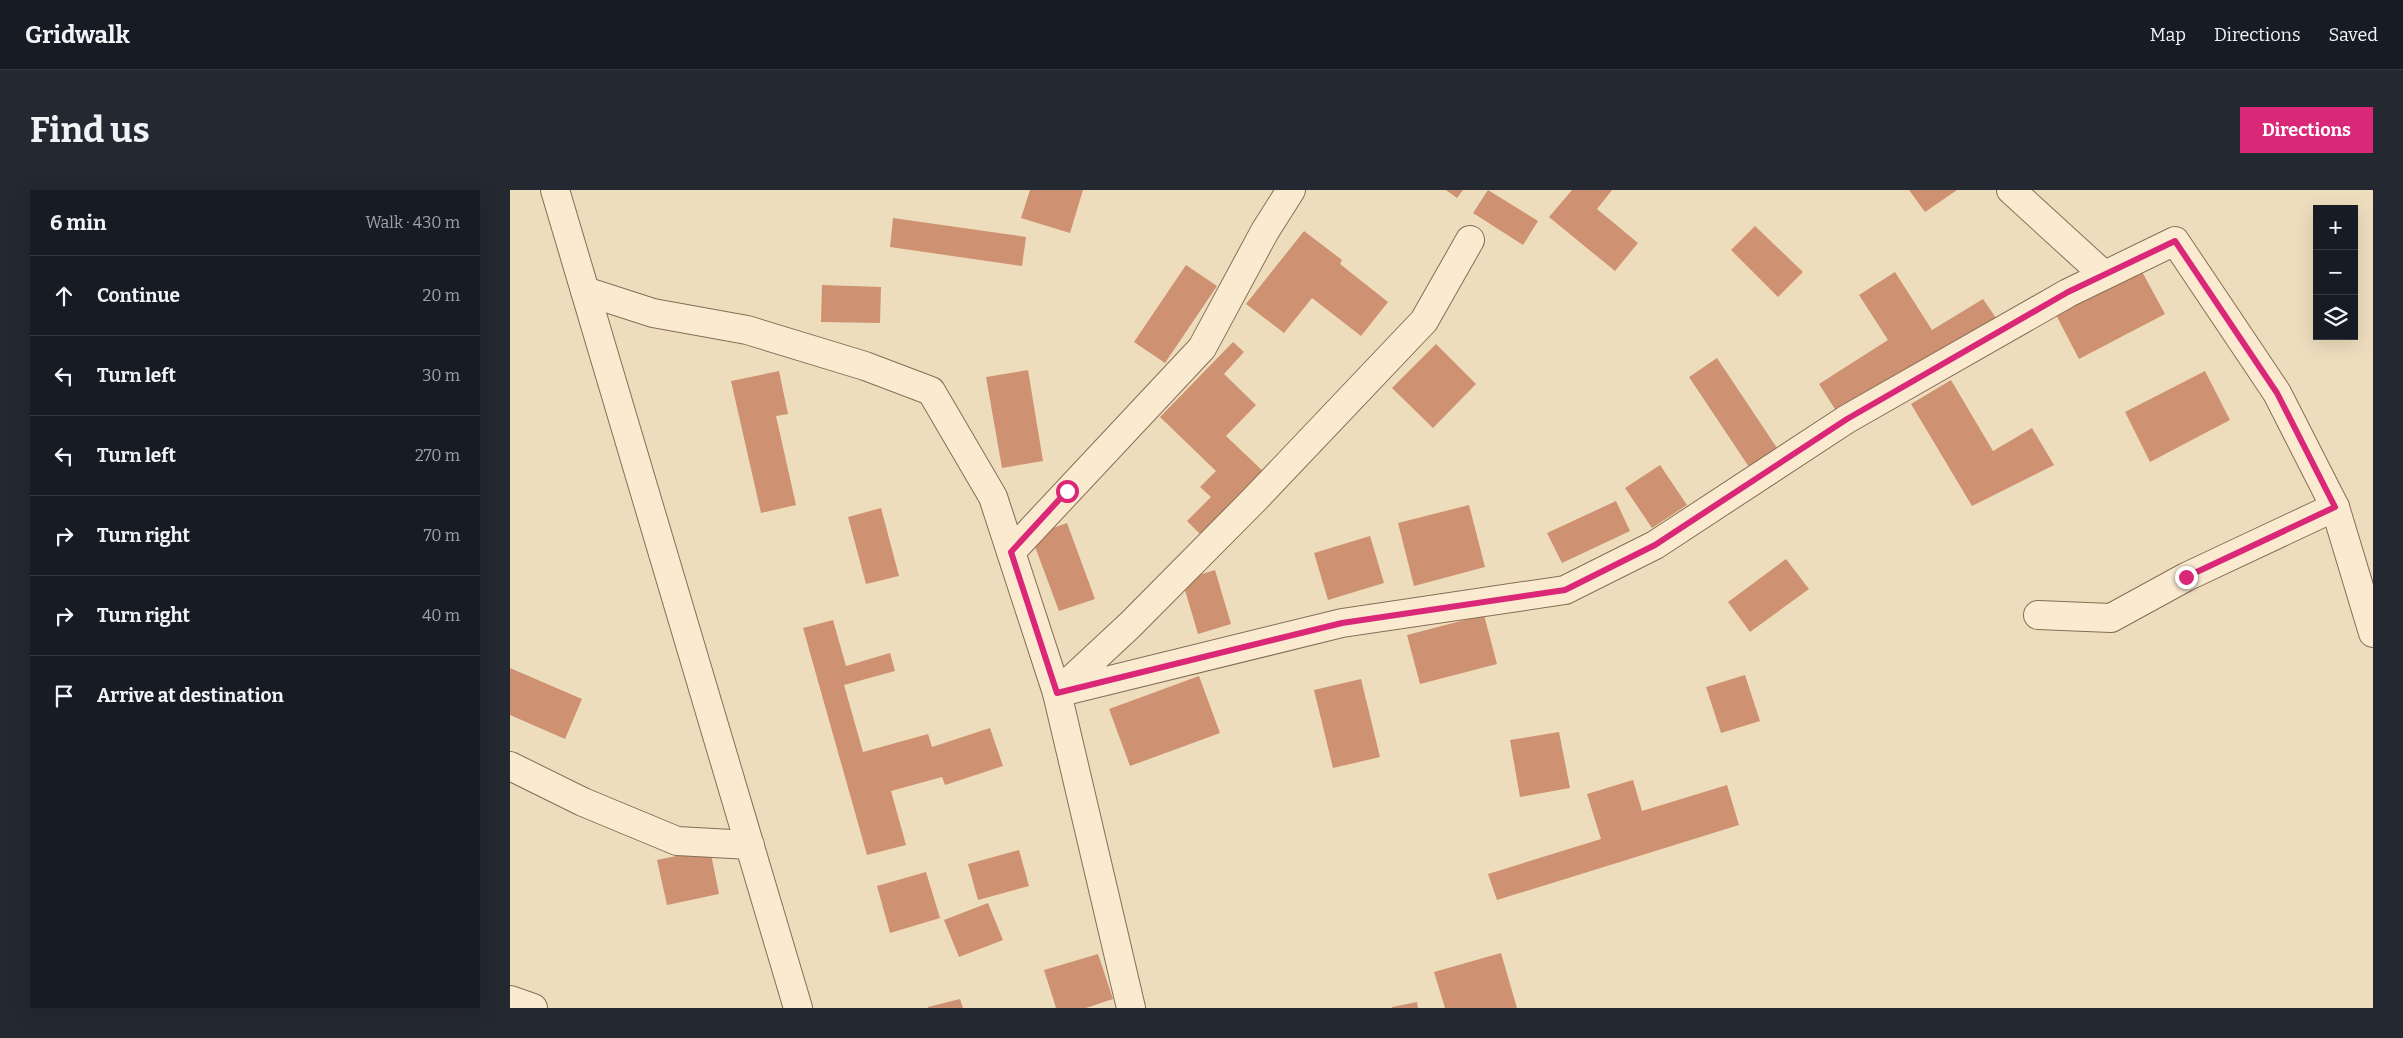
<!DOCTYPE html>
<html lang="en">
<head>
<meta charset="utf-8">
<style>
	body { margin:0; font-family:Bitter,serif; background:#242831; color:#f1f3f6 }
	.controls { position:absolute; right:15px; top:15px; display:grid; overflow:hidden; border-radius:0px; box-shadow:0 5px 20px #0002 }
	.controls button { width:45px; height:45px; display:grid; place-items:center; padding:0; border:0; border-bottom:1px solid #363941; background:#171b24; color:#f1f3f6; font:25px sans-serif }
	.stop { position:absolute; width:15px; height:15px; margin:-11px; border:4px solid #db2777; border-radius:50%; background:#fff }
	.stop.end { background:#db2777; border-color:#fff; box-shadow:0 1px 5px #0008 }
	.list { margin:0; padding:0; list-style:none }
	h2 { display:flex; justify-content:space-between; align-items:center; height:65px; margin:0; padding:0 20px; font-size:21px }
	h2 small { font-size:16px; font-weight:400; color:#9ea1a6 }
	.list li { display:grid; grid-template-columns:32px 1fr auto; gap:15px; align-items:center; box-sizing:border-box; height:80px; padding:0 20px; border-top:1px solid #363941 }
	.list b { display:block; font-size:19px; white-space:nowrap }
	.list em { font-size:16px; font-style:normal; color:#9ea1a6 }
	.icon { flex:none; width:28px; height:28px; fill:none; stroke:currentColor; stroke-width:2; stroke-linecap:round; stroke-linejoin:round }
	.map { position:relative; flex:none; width:1863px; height:818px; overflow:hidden; border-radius:0px }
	header { display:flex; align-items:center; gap:30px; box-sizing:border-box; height:70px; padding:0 25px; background:#171b24; border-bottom:1px solid #363941 }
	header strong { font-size:24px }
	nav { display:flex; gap:28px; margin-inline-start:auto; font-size:18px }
	.intro { display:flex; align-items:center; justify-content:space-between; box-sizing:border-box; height:120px; padding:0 30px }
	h1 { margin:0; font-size:35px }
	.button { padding:12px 22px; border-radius:0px; background:#db2777; color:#fff; font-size:18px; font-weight:700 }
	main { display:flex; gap:30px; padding:0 30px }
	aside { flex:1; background:#171b24; border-radius:0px; box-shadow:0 5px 20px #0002 }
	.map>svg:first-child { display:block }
	.building { fill:#ce9272 }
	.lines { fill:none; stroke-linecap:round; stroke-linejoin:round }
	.minor-casing { stroke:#876d56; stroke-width:30 }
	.minor { stroke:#f9ead0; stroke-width:28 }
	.route { stroke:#db2777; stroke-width:6 }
</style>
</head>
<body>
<header>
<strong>Gridwalk</strong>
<nav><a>Map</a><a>Directions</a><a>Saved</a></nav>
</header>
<div class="intro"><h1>Find us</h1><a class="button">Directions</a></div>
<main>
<aside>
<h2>6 min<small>Walk · 430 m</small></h2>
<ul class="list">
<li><svg class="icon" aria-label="ahead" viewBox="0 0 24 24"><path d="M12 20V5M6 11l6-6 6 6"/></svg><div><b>Continue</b></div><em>20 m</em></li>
<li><svg class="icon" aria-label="left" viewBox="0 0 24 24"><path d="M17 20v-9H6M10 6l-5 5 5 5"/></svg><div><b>Turn left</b></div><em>30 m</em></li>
<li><svg class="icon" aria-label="left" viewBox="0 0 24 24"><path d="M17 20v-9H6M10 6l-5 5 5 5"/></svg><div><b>Turn left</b></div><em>270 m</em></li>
<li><svg class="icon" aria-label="right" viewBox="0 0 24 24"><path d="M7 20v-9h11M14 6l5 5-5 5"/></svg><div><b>Turn right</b></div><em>70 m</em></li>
<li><svg class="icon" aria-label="right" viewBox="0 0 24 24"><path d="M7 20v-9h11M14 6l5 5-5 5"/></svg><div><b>Turn right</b></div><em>40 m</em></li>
<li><svg class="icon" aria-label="arrive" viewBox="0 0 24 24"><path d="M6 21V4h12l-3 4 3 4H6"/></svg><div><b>Arrive at destination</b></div></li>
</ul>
</aside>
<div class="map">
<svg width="1863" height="818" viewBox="0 0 1863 818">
	<rect width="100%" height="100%" fill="#eeddbd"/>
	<g class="building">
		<polygon points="520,0 573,0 560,43 511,28"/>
		<polygon points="936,0 953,0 947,8"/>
		<polygon points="978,0 1028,31 1013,55 963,23"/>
		<polygon points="1062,0 1102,0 1087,19 1128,53 1105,81 1039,27"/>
		<polygon points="1399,0 1447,0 1415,22"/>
		<polygon points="383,28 516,47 512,76 380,57"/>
		<polygon points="1245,36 1293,82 1268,107 1221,60"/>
		<polygon points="794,41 832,70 830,74 878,112 851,146 802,108 774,143 736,114"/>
		<polygon points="676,75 707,96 655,173 624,152"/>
		<polygon points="1630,78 1655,124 1569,169 1545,123"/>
		<polygon points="1385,82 1422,140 1473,109 1486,128 1330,227 1309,194 1378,150 1349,105"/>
		<polygon points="312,95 371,97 370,133 311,132"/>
		<polygon points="723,152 734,162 714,184 746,215 716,246 756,284 694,348 677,331 701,307 690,297 706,281 650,227"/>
		<polygon points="926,154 966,194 923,238 882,198"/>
		<polygon points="1207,168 1269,261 1241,280 1179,187"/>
		<polygon points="518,180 533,271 492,278 476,187"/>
		<polygon points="269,181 278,224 266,226 286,315 251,323 221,191"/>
		<polygon points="1695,181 1720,230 1640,272 1615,222"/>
		<polygon points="1441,190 1483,261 1522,238 1544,275 1462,316 1401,214"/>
		<polygon points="1150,275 1177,315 1142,338 1115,298"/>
		<polygon points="1106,311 1120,341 1052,373 1037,343"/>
		<polygon points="959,315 975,377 904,396 888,333"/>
		<polygon points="371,318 389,386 356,394 338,327"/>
		<polygon points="557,333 585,409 549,421 521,346"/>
		<polygon points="860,346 874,393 818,410 804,363"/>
		<polygon points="1276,369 1299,399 1240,442 1218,412"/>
		<polygon points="705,380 721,434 688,444 672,390"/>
		<polygon points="974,425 987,474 910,494 897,445"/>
		<polygon points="323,430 336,476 380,463 385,481 334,495 353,562 418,544 422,557 480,538 493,576 435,595 432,587 381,601 396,655 357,665 293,438"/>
		<polygon points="0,478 72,509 55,549 0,525"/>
		<polygon points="1235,485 1250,531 1211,543 1196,497"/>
		<polygon points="689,486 710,543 620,576 599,519"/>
		<polygon points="851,489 870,567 823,578 804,500"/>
		<polygon points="1049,542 1060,598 1010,607 1000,550"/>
		<polygon points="1123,590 1132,621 1217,595 1229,635 987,710 978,684 1091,649 1077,604"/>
		<polygon points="200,659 209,704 157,715 147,670"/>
		<polygon points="509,660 519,696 468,710 458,674"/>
		<polygon points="416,682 430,728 380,743 367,696"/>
		<polygon points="478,713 493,750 449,767 434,730"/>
		<polygon points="991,763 1007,818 935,818 924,782"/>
		<polygon points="588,764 603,809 576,818 546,818 534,780"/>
		<polygon points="450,809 453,818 418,818 418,817"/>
		<polygon points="907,812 908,818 882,818 882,817"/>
	</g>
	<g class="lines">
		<g class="minor-casing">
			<g id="minor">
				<polyline points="45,0 288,818"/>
				<polyline points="1501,0 1594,85"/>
				<polyline points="960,50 914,131 745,309 620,435 547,503 832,433 1055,400 1145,355 1337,229 1558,103 1665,51 1767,203 1825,317 1863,443"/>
				<polyline points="75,101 143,123 237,140 355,176 421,201 483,307 547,503 621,818"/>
				<polyline points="501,362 692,158 755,41 781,0"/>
				<polyline points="1528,425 1601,428 1676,387 1825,317"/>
				<polyline points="0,576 73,612 167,651 240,655"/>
				<polyline points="0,810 23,818"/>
			</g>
		</g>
		<use href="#minor" class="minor"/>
	</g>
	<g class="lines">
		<polyline class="route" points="557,301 501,362 547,503 832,433 1055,400 1145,355 1337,229 1558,102 1665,51 1767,203 1825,317 1676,387"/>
	</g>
</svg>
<div class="controls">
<button>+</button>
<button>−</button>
<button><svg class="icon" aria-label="layers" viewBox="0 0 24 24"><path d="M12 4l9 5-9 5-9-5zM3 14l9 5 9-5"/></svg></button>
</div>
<div class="stop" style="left:557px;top:301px"></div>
<div class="stop end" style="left:1676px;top:387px"></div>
</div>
</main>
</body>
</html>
